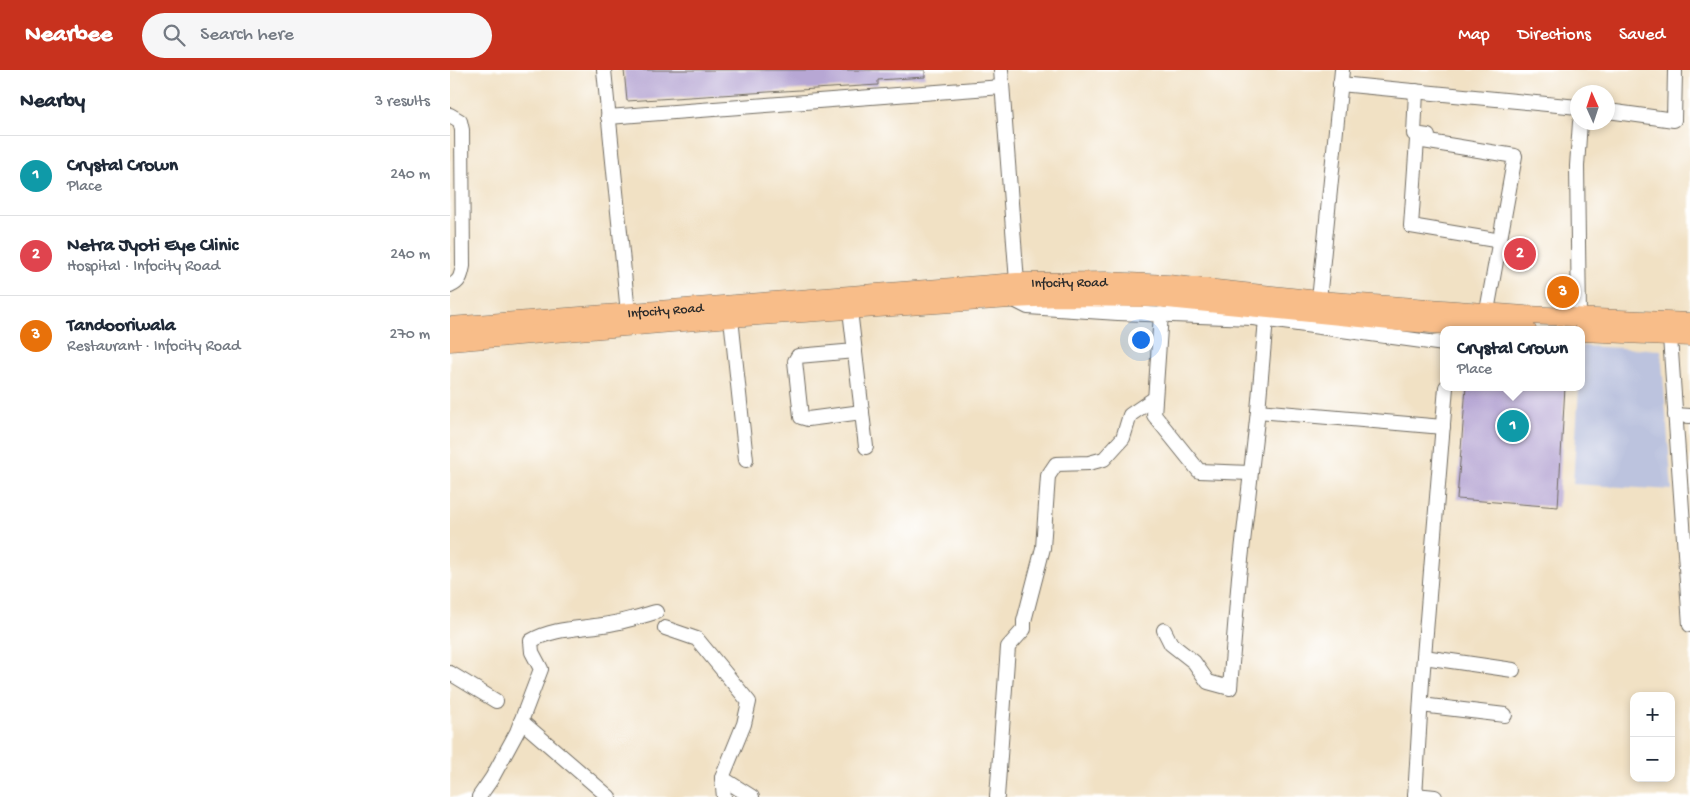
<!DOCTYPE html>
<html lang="en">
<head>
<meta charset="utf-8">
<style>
	body { margin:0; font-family:"Gochi Hand",sans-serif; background:#f6f6f7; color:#1f2937 }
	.controls { position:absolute; right:15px; bottom:15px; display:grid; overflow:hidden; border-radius:10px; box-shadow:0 2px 8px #0003 }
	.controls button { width:45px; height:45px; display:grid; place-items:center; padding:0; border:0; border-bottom:1px solid #e0e1e3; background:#fff; color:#1f2937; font:25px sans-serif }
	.compass { position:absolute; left:1120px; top:15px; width:45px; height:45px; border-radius:50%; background:#fff; box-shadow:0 2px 8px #0003; rotate:357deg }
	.you { position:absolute; left:690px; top:269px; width:18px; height:18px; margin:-12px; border:4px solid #fff; border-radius:50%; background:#1a73e8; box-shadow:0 0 0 8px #1a73e833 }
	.badge { display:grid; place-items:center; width:32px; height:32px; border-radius:50%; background:#c8321e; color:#fff; font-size:16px; font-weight:700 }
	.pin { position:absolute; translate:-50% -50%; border:2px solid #fff; box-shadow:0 1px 5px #0006 }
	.popup { position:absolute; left:990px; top:256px; width:145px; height:65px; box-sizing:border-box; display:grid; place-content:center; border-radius:10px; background:#fff; filter:drop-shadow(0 1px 4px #0005); font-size:16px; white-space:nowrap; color:#747a83 }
	.popup b { font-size:19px; color:#1f2937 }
	.popup::after { content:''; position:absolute; left:50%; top:100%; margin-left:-10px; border:10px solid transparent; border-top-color:#fff }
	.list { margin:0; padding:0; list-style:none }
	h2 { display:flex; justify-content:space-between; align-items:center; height:65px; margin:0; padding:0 20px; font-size:21px }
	h2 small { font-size:16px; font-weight:400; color:#747a83 }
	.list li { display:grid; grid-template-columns:32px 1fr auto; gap:15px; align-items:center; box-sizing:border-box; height:80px; padding:0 20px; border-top:1px solid #e0e1e3 }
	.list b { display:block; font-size:19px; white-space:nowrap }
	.list p { margin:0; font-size:16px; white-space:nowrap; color:#747a83 }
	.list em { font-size:16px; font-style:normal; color:#747a83 }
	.icon { flex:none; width:28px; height:28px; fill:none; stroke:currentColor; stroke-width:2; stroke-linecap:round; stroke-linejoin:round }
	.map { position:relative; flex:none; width:1240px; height:727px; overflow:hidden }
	header { display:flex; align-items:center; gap:30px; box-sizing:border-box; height:70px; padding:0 25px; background:#c8321e; color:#fff }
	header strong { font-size:24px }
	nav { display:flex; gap:28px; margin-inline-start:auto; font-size:18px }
	.search { width:350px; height:45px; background:#f6f6f7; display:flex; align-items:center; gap:12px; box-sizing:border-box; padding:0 18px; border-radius:28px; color:#747a83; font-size:19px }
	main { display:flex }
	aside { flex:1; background:#fff }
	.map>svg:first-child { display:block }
	.industrial { fill:#bcc3de }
	.building { fill:#b7a7d4 }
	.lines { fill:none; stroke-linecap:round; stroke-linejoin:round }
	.minor-casing { stroke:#706b61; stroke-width:16 }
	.major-casing { stroke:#706b61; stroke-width:19 }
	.minor { stroke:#fff; stroke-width:14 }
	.major { stroke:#f8bd89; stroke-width:18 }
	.labels { text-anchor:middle; stroke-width:4.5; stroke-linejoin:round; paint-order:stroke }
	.street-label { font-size:14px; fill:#2b2b2b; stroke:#fff }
</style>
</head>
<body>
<header>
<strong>Nearbee</strong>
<div class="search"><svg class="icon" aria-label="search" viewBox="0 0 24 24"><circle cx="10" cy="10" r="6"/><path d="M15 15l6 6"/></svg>Search here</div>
<nav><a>Map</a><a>Directions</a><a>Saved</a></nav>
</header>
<main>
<aside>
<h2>Nearby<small>3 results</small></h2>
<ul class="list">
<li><span class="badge" style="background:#0f9aa8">1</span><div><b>Crystal Crown</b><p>Place</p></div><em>240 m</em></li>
<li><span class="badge" style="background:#e0444e">2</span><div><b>Netra Jyoti Eye Clinic</b><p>Hospital · Infocity Road</p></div><em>240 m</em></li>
<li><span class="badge" style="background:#e8710a">3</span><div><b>Tandooriwala</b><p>Restaurant · Infocity Road</p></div><em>270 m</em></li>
</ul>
</aside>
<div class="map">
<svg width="1240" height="727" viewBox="0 0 1240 727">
	<rect width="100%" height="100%" fill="#fff"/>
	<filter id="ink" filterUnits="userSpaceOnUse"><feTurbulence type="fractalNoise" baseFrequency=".02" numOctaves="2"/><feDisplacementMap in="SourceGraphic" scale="10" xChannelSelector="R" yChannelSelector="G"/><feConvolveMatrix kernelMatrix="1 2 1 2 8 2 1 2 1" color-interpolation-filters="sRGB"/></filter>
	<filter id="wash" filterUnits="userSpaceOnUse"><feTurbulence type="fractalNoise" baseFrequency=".0096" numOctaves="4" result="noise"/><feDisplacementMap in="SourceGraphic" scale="20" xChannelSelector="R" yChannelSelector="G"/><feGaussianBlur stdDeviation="1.12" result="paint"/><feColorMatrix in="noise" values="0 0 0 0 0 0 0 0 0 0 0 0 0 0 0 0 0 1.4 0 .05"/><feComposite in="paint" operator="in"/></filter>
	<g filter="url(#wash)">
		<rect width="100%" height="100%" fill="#f1e1c4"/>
		<polygon class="industrial" points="1132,276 1211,280 1222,420 1123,414 1129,317 1132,317"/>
		<g id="blocks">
			<g class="building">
				<polygon points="174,0 475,0 475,7 428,10 428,15 177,31"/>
				<polygon points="1065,173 1076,174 1076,178 1082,178 1081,193 1059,191 1060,177 1065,177"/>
				<polygon points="1106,214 1120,216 1120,229 1105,228"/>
				<polygon points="1016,317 1115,317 1108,437 1007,429"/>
			</g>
		</g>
	</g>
	<g filter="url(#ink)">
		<use href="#blocks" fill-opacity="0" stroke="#706b61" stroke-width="1"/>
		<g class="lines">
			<g class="minor-casing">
				<g id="minor">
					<polyline points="154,0 178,243"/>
					<polyline points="551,0 567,212"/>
					<polyline points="890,14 1128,37"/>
					<polyline points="966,21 964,64 978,66"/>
					<polyline points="1158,41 1224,50 1225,1"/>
					<path d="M0,45L10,51L12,60L13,196C11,206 10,212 0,216"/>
					<polyline points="158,47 552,17"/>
					<polyline points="869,230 892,0"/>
					<polyline points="566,231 578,237 668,243 803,248 994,274"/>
					<polyline points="400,240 416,377"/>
					<polyline points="1037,241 1065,86 967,70 961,156 1051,171"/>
					<polyline points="711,244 704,345 749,401 800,403"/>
					<polyline points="1129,247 1127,96 1130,52"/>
					<polyline points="281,248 296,390"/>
					<polyline points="1220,267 1240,555"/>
					<polyline points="405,281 348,286 345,291 351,347 358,349 412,342"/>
					<polyline points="808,341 993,357"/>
					<polyline points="1225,345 1240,346"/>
					<polyline points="215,558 247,569 299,632 294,654 272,708 274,727"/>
					<polyline points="714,560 721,574 744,592 758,612 780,618 789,507 808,341 816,249"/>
					<polyline points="974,587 1063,600"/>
					<polyline points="0,603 46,631"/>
					<polyline points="971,635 1055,645"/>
					<polyline points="71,651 159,727"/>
					<polyline points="272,708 302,727"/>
					<polyline points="965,725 985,727"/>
					<path d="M29,727L42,708L67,662L91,599L82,582L81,571C103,558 128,559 153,555C170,553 188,547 206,542"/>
					<polyline points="547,727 558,577 574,559 574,551 593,478 598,406 606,394 639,393 654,389 673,368 680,345 705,328"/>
					<polyline points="965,727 972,611 996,317"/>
				</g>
			</g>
			<g class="major-casing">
				<g id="major">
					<path id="s1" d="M0,256L567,212L657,211L718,214L869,230L1075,245L1240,252"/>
					<polyline points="1132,262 1240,267"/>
					<polyline points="0,272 281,248 561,229 608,227 708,228 951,252 1077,260"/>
				</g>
			</g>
			<use href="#minor" class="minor"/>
			<use href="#major" class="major"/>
		</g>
	</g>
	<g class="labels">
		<g class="street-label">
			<text dy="5" stroke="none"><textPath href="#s1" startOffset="621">Infocity Road</textPath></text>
			<text dy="5" stroke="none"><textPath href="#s1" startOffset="216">Infocity Road</textPath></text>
		</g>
	</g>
</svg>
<div class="controls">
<button>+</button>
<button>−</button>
</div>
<svg class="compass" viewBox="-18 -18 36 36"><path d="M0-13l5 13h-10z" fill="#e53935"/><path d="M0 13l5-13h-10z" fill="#747a83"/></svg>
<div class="you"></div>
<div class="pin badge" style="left:1063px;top:356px;background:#0f9aa8">1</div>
<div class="popup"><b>Crystal Crown</b>Place</div>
<div class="pin badge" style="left:1070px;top:184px;background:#e0444e">2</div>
<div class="pin badge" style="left:1113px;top:222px;background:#e8710a">3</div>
</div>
</main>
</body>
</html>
